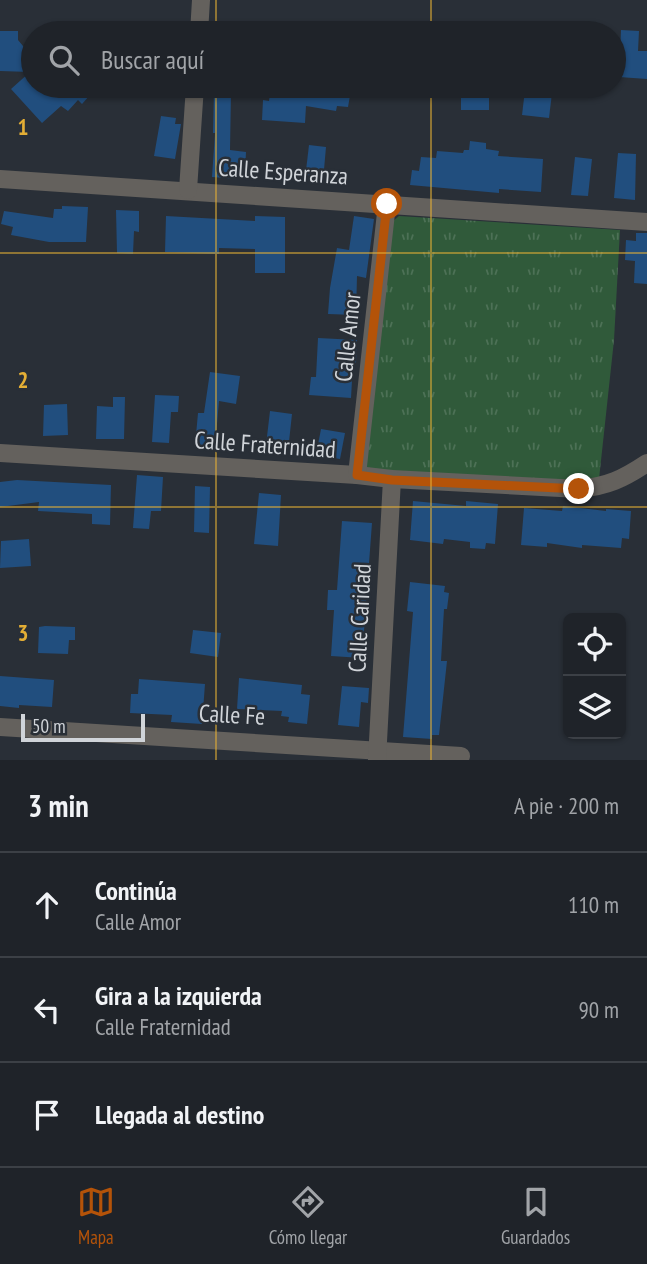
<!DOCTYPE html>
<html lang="es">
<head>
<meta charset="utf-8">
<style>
	body { margin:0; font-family:"PT Sans Narrow",sans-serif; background:#2c2f35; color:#f1f3f6 }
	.controls { position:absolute; right:21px; bottom:21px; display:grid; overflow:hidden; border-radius:10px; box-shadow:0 2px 5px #0004 }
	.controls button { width:63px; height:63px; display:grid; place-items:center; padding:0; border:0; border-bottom:2px solid #3c4046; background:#1f2329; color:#f1f3f6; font:35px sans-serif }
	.scale { position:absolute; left:21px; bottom:18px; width:124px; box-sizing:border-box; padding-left:7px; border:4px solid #d0d4d9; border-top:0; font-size:19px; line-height:24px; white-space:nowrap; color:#d0d4d9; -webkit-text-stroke:5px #292f37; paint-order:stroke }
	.stop { position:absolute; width:21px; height:21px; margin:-16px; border:5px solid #b45309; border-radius:50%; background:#fff }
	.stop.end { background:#b45309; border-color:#fff; box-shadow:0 2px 7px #0008 }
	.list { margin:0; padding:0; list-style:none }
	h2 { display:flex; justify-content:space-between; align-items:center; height:91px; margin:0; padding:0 28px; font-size:30px }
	h2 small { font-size:23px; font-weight:400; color:#a1a4a8 }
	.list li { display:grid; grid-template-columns:46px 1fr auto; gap:21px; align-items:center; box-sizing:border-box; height:105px; padding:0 28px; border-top:2px solid #3c4046 }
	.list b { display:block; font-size:26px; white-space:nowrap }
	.list p { margin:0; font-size:23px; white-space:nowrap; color:#a1a4a8 }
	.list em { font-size:23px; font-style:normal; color:#a1a4a8 }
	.icon { flex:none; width:38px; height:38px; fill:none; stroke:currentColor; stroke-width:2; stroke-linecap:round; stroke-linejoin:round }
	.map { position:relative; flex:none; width:647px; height:760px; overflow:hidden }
	.search { position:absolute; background:#1f2329; box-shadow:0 2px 5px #0004; left:21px; right:21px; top:21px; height:77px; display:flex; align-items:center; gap:18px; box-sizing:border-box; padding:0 24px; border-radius:38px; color:#a1a4a8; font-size:26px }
	.sheet { height:406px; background:#1f2329 }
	nav { display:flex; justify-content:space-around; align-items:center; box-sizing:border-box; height:98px; border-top:2px solid #3c4046; background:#1f2329; font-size:19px; color:#a1a4a8 }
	nav a { display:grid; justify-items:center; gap:4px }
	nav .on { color:#b45309 }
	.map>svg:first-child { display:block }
	.park { fill:url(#park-tufts) }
	.building { fill:#214e7e }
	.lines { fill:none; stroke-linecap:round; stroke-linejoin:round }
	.minor { stroke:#64615d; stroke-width:18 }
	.route { stroke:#b45309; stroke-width:9 }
	.grid { fill:none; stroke:#e3ae35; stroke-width:2; stroke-opacity:0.55 }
	.labels { text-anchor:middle; stroke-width:5; stroke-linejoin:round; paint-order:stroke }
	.street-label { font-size:24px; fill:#d0d4d9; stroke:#292f37 }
	.grid-label { font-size:23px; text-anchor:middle; font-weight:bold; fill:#e3ae35; stroke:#292f37; stroke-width:5; stroke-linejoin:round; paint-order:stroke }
</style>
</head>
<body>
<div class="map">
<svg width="647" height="760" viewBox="0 0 647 760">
	<defs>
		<pattern id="park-tufts" width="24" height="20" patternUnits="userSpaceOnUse" patternTransform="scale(1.75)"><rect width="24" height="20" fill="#305a3a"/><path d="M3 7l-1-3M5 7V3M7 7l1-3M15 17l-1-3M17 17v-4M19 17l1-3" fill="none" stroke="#4d7156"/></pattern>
	</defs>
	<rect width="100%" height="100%" fill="#292f37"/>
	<polygon class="park" points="399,216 620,230 614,340 599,479 594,483 375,474 366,467 392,222"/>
	<g class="building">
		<polygon points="621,30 639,31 638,51 647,51 647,79 619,77"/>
		<polygon points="0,31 18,31 18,40 33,58 33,86 43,86 51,95 60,86 98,86 82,104 78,100 68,111 61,106 42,123 11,89 30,72 0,71"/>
		<polygon points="271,86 340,86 339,89 351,90 348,107 337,106 336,111 306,106 305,123 262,120 263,100 269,101"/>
		<rect x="461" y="86" width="28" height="24"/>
		<polygon points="525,90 552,93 549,118 522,115"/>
		<polygon points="214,91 231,92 230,150 246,152 245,174 238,174 238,179 212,177 215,133 213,133"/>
		<polygon points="161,116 176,118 175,124 181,124 175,159 154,156"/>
		<polygon points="470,141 486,143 486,149 499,151 498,156 543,159 541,192 499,189 499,193 410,185 412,170 419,171 421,157 436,158 437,151 463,153 464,150 469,150"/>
		<polygon points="309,145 326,147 323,181 305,179"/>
		<polygon points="618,153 636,154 635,200 614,198"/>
		<polygon points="575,157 592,159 588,196 571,195"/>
		<polygon points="62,206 88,207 86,242 49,242 11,235 13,227 1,224 4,211 53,218 54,209 62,209"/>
		<polygon points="116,210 139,211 139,232 134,231 133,254 117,253"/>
		<polygon points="166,216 255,221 255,216 285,217 285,273 255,273 255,249 219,248 219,254 165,252"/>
		<polygon points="354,216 374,219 366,278 357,276 356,315 328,314 330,288 337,248 349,250"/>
		<polygon points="636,233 647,233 647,284 634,283 635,261 625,260 626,240 636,241"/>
		<polygon points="318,338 357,340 356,363 353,363 351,398 309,395 311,377 316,377"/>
		<polygon points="210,372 240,376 236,404 219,401 215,447 195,446 198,413 204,413"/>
		<polygon points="155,395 179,396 178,412 171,412 169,443 152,442"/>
		<polygon points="113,397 125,397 124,439 96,439 97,406 113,407"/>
		<polygon points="67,404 68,435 43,436 44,405"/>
		<polygon points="270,411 292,414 288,451 273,450 273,446 266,445"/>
		<polygon points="321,429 345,433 340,459 316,455"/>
		<polygon points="137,475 163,477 161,511 151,511 149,529 133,528"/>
		<polygon points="17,480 111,485 110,525 92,524 92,514 38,511 39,502 0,507 0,482"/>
		<polygon points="195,486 210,487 209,533 194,532"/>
		<polygon points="259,493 281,495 278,546 254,544"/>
		<polygon points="413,501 466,506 466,501 498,504 495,544 486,543 485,549 470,548 470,542 444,539 443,544 410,540"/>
		<polygon points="563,506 606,511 606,509 631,511 629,539 622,538 621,548 582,545 582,548 547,543 547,547 521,545 524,508 562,511"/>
		<polygon points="342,521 372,523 362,658 331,656 334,610 327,610 328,590 337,590"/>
		<polygon points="29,539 31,566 0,568 1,541"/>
		<polygon points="410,582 445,586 444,592 449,593 447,609 444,609 441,661 447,661 439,735 432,735 432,739 403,737 413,612 407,611"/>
		<polygon points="45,626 75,627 75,640 69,640 68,654 38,653 39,627"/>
		<polygon points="193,630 221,633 218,657 190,653"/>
		<polygon points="0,676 54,680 52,707 19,705 19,708 0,706"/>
		<polygon points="239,678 302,685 301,694 310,695 307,724 288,722 289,717 281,716 282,711 237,709"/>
		<polygon points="139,679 205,684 202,724 171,722 172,715 130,713 131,694 138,694"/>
		<polygon points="342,686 369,688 368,703 361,702 359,727 338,725"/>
	</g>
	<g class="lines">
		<g class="minor">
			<polyline points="199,33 201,0"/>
			<polyline points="0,179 647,222"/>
			<polyline points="188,190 195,86"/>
			<path d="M0,453L357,475L392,479L579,489C608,486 623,479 647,463"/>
			<polyline points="357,475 387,204"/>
			<polyline points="0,727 461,756"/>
			<polyline points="377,760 392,479"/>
		</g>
	</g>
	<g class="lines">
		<polyline class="route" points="387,204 357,475 392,480 579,489"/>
	</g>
	<path class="grid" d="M216,0V33M431,0V33M216,86V760M431,86V760M0,253H647M0,507H647"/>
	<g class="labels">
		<g class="street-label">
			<text transform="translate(283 172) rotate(4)" y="8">Calle Esperanza</text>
			<text transform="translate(348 337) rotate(-84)" y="8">Calle Amor</text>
			<text transform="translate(265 445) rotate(4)" y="8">Calle Fraternidad</text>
			<text transform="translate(360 618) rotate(-87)" y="8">Calle Caridad</text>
			<text transform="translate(232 715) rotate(3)" y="8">Calle Fe</text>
		</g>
	</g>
	<g class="grid-label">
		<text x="23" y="135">1</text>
		<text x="23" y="388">2</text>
		<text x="23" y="641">3</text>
	</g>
</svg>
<div class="controls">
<button><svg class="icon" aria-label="locate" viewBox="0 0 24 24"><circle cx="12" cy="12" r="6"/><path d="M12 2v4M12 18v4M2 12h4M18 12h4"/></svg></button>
<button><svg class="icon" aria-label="layers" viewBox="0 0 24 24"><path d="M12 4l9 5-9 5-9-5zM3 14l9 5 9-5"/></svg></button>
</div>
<div class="scale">50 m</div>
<div class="stop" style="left:387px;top:204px"></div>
<div class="stop end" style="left:579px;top:489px"></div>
<div class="search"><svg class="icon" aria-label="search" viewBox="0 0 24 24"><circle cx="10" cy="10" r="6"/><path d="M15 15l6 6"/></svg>Buscar aquí</div>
</div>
<section class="sheet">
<h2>3 min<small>A pie · 200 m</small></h2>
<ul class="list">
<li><svg class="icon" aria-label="ahead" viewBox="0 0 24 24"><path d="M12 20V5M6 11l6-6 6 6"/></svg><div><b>Continúa</b><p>Calle Amor</p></div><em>110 m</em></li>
<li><svg class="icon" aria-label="left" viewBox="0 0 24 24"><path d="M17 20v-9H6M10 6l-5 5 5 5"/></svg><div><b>Gira a la izquierda</b><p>Calle Fraternidad</p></div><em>90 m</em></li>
<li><svg class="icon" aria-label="arrive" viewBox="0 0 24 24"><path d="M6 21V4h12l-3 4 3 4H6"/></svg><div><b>Llegada al destino</b></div></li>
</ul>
</section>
<nav>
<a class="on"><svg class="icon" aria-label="map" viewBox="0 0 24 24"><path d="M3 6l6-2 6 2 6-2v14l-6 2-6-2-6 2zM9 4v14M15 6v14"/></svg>Mapa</a>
<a><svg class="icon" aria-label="directions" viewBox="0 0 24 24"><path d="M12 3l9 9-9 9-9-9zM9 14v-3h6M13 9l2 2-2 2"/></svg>Cómo llegar</a>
<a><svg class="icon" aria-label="saved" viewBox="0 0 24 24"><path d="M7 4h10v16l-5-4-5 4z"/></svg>Guardados</a>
</nav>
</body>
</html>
